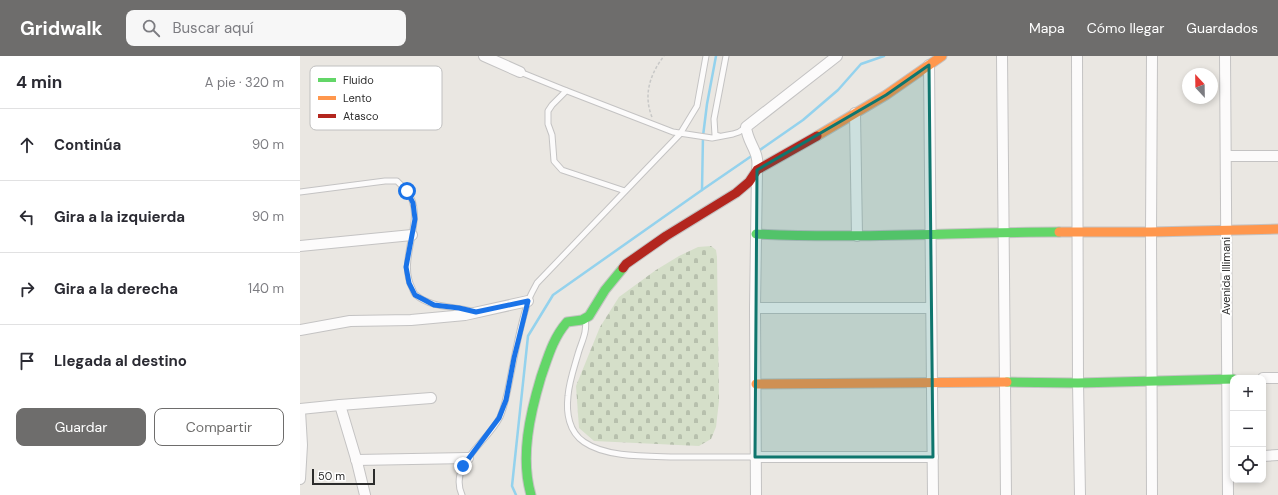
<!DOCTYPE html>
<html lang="es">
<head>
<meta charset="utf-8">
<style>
	body { margin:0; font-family:"DM Sans",sans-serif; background:#f7f7f7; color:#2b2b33 }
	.controls { position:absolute; right:12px; bottom:12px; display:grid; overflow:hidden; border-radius:8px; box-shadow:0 2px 6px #0003 }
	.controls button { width:36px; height:36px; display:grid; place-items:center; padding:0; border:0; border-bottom:1px solid #e1e1e2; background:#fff; color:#2b2b33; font:20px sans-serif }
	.compass { position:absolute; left:882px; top:12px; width:36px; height:36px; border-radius:50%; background:#fff; box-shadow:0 2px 6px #0003; rotate:338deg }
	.scale { position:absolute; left:12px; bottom:10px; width:63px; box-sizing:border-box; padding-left:4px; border:2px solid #2c2c2c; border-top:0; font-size:11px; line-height:14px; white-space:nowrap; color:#2c2c2c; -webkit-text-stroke:3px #fff; paint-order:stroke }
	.stop { position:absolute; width:12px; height:12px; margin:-9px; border:3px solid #1a73e8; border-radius:50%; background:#fff }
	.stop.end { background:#1a73e8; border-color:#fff; box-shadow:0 1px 4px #0008 }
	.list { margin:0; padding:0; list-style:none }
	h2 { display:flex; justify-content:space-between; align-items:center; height:52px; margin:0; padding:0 16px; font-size:17px }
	h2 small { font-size:13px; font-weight:400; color:#7c7c81 }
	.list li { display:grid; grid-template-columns:26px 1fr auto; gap:12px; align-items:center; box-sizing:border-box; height:72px; padding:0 16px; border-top:1px solid #e1e1e2 }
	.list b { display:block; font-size:15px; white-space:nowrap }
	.list em { font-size:13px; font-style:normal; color:#7c7c81 }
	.actions { display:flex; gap:8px; padding:12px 16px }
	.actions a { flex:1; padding:9px 0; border:1px solid #6e6d6c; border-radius:8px; text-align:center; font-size:14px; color:#6e6d6c }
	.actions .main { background:#6e6d6c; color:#fff }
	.icon { flex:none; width:22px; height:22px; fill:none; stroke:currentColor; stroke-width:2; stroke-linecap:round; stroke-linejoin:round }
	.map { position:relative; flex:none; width:978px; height:439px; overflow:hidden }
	header { display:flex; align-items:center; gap:24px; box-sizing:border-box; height:56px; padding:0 20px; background:#6e6d6c; color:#fff }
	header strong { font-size:19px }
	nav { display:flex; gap:22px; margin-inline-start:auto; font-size:14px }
	.search { width:280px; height:36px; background:#f7f7f7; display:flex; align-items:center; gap:10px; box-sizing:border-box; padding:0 14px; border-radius:8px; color:#7c7c81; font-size:15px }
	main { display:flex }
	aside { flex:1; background:#fff }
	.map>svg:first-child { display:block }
	.cemetery { fill:url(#cemetery-stones) }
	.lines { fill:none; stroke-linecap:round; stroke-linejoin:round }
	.stream { stroke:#94d2ed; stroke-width:2.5 }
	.lane-casing { stroke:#c4c3c3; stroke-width:7 }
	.street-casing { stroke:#c4c3c3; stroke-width:12 }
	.fast-casing { stroke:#c4c3c3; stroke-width:11 }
	.slow-casing { stroke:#c4c3c3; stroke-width:11 }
	.jam-casing { stroke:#c4c3c3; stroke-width:11 }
	.path { stroke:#c8c8c7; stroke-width:1.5; stroke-dasharray:3 2; stroke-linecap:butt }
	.lane { stroke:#fcfbfb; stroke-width:5 }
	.street { stroke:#fcfbfb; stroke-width:10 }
	.fast { stroke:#63d668; stroke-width:9 }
	.slow { stroke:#ff974d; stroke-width:9 }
	.jam { stroke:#b3261e; stroke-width:9 }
	.route { stroke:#1a73e8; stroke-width:5 }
	.marked { fill:#0f766e; fill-opacity:0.2; stroke:#0f766e; stroke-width:3; stroke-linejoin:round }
	.labels { text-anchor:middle; stroke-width:4; stroke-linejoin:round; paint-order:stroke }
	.street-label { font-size:11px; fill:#2c2c2c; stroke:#fff }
	.key { fill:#fff; stroke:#c0c0c0; stroke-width:1 }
	.key-label { font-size:11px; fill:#2c2c2c }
</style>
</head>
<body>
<header>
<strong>Gridwalk</strong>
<div class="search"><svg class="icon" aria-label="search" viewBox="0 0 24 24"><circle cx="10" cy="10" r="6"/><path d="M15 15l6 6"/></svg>Buscar aquí</div>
<nav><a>Mapa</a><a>Cómo llegar</a><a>Guardados</a></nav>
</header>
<main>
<aside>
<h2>4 min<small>A pie · 320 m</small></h2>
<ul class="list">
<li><svg class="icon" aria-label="ahead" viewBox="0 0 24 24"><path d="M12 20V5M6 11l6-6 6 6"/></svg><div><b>Continúa</b></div><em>90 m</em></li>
<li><svg class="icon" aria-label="left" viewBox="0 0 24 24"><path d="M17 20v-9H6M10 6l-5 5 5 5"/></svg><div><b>Gira a la izquierda</b></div><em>90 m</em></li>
<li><svg class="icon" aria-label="right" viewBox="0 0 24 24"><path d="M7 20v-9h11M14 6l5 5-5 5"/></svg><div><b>Gira a la derecha</b></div><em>140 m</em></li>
<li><svg class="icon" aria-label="arrive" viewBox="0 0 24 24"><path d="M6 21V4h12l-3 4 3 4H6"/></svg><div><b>Llegada al destino</b></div></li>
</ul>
<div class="actions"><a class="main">Guardar</a><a>Compartir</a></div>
</aside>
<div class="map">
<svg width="978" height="439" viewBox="0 0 978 439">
	<defs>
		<pattern id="cemetery-stones" width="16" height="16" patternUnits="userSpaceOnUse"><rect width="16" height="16" fill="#d5dfc9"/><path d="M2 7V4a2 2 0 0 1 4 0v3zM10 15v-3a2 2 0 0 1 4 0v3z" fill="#b7c0ad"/></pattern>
	</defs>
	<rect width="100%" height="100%" fill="#eae7e2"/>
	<polygon class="cemetery" points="411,190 416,194 417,201 419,345 416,371 411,383 399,390 294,385 279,372 276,330 300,271 319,241 356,214 379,200 398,191"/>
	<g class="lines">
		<g class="stream">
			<polyline points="457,96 503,64 538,34 561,8 584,0"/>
			<polyline points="402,134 453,99"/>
			<polyline points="216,439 212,430 228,280 253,239 402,134 403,80 407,48 416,0"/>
		</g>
		<g class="lane-casing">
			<g id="lane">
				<polyline points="220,16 262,33 373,76 412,82 433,78 439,76 446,71"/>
				<polyline points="266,35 252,49 248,55 248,68 252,79 254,105 262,114 325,135"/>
				<polyline points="419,80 415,79 414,63 426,0"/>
				<path d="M0,136L85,125H97C100,128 103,131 106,134C129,161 96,201 112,232C113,234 114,238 116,239C131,252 154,250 172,255"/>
				<path d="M285,263C288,275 281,287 278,298C274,312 269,326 268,340C266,357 269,376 284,386C307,402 349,400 376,401C403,401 429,401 455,401"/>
				<path d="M162,439C148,408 188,386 200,361C207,345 209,326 213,308C217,288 221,266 228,246C230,239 234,233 237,227L380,78L397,50L406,0"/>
			</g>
		</g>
		<g class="street-casing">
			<g id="street">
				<polyline points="184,0 220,16"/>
				<polyline points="702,0 706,439"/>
				<polyline points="777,0 778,327 780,439"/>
				<polyline points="852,0 851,176 852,439"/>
				<polyline points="925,0 928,439"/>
				<polyline points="629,9 633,439"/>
				<polyline points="555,57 557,180"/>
				<polyline points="926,100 978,100"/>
				<polyline points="0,190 112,179"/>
				<polyline points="455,252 630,252"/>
				<polyline points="0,274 50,265 111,264 165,259 228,245"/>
				<polyline points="963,322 978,322"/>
				<polyline points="40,349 131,342"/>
				<polyline points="0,353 40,349 57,406 65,439"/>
				<polyline points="0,355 2,389 0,423"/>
				<polyline points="963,400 978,399"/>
				<polyline points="455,401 633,401"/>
				<polyline points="56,404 168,402"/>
				<path d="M456,439L455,252L457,114C460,95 448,89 446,71L537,0"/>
			</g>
		</g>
		<g class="fast-casing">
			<g id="fast">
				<path d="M456,178C557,183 658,176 759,176"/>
				<polyline points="707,326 778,327 933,323"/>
				<path d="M231,439C220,401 230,358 241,321C248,301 253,282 267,266L282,264L289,260L305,234L323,212"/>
			</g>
		</g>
		<g class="slow-casing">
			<g id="slow">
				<polyline points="517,80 586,39 642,0"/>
				<polyline points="759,176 851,176 978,173"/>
				<polyline points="456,328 707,326"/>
			</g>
		</g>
		<g class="jam-casing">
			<polyline id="jam" points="323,212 326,208 366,180 436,137 449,126 457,114 517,80"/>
		</g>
		<path class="path" d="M352,61C343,39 350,18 364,0"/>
		<use href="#lane" class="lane"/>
		<use href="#street" class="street"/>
		<use href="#fast" class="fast"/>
		<use href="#slow" class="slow"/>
		<use href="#jam" class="jam"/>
	</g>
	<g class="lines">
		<polyline class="route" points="107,135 113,147 115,163 106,211 109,227 115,239 134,249 159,252 176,256 228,245 214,302 206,344 199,362 163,410"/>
	</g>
	<path class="marked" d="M629,9L633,401H455L457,114L586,39Z"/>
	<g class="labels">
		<g class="street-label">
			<text transform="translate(926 220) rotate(-90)" y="4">Avenida Illimani</text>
		</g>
	</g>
	<rect x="10" y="10" width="132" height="64" rx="6" class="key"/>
	<rect x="18" y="22" width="18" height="4" fill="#63d668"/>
	<rect x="18" y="40" width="18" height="4" fill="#ff974d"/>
	<rect x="18" y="58" width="18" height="4" fill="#b3261e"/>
	<g class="key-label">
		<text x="43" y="28">Fluido</text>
		<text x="43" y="46">Lento</text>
		<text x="43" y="64">Atasco</text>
	</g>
</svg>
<div class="controls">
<button>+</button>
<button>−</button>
<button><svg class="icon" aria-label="locate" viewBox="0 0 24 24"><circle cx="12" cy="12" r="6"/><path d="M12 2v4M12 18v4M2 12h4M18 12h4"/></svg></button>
</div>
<svg class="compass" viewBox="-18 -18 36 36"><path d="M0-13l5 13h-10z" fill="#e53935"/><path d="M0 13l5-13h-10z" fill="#7c7c81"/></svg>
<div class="scale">50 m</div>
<div class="stop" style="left:107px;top:135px"></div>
<div class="stop end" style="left:163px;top:410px"></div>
</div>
</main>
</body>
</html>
